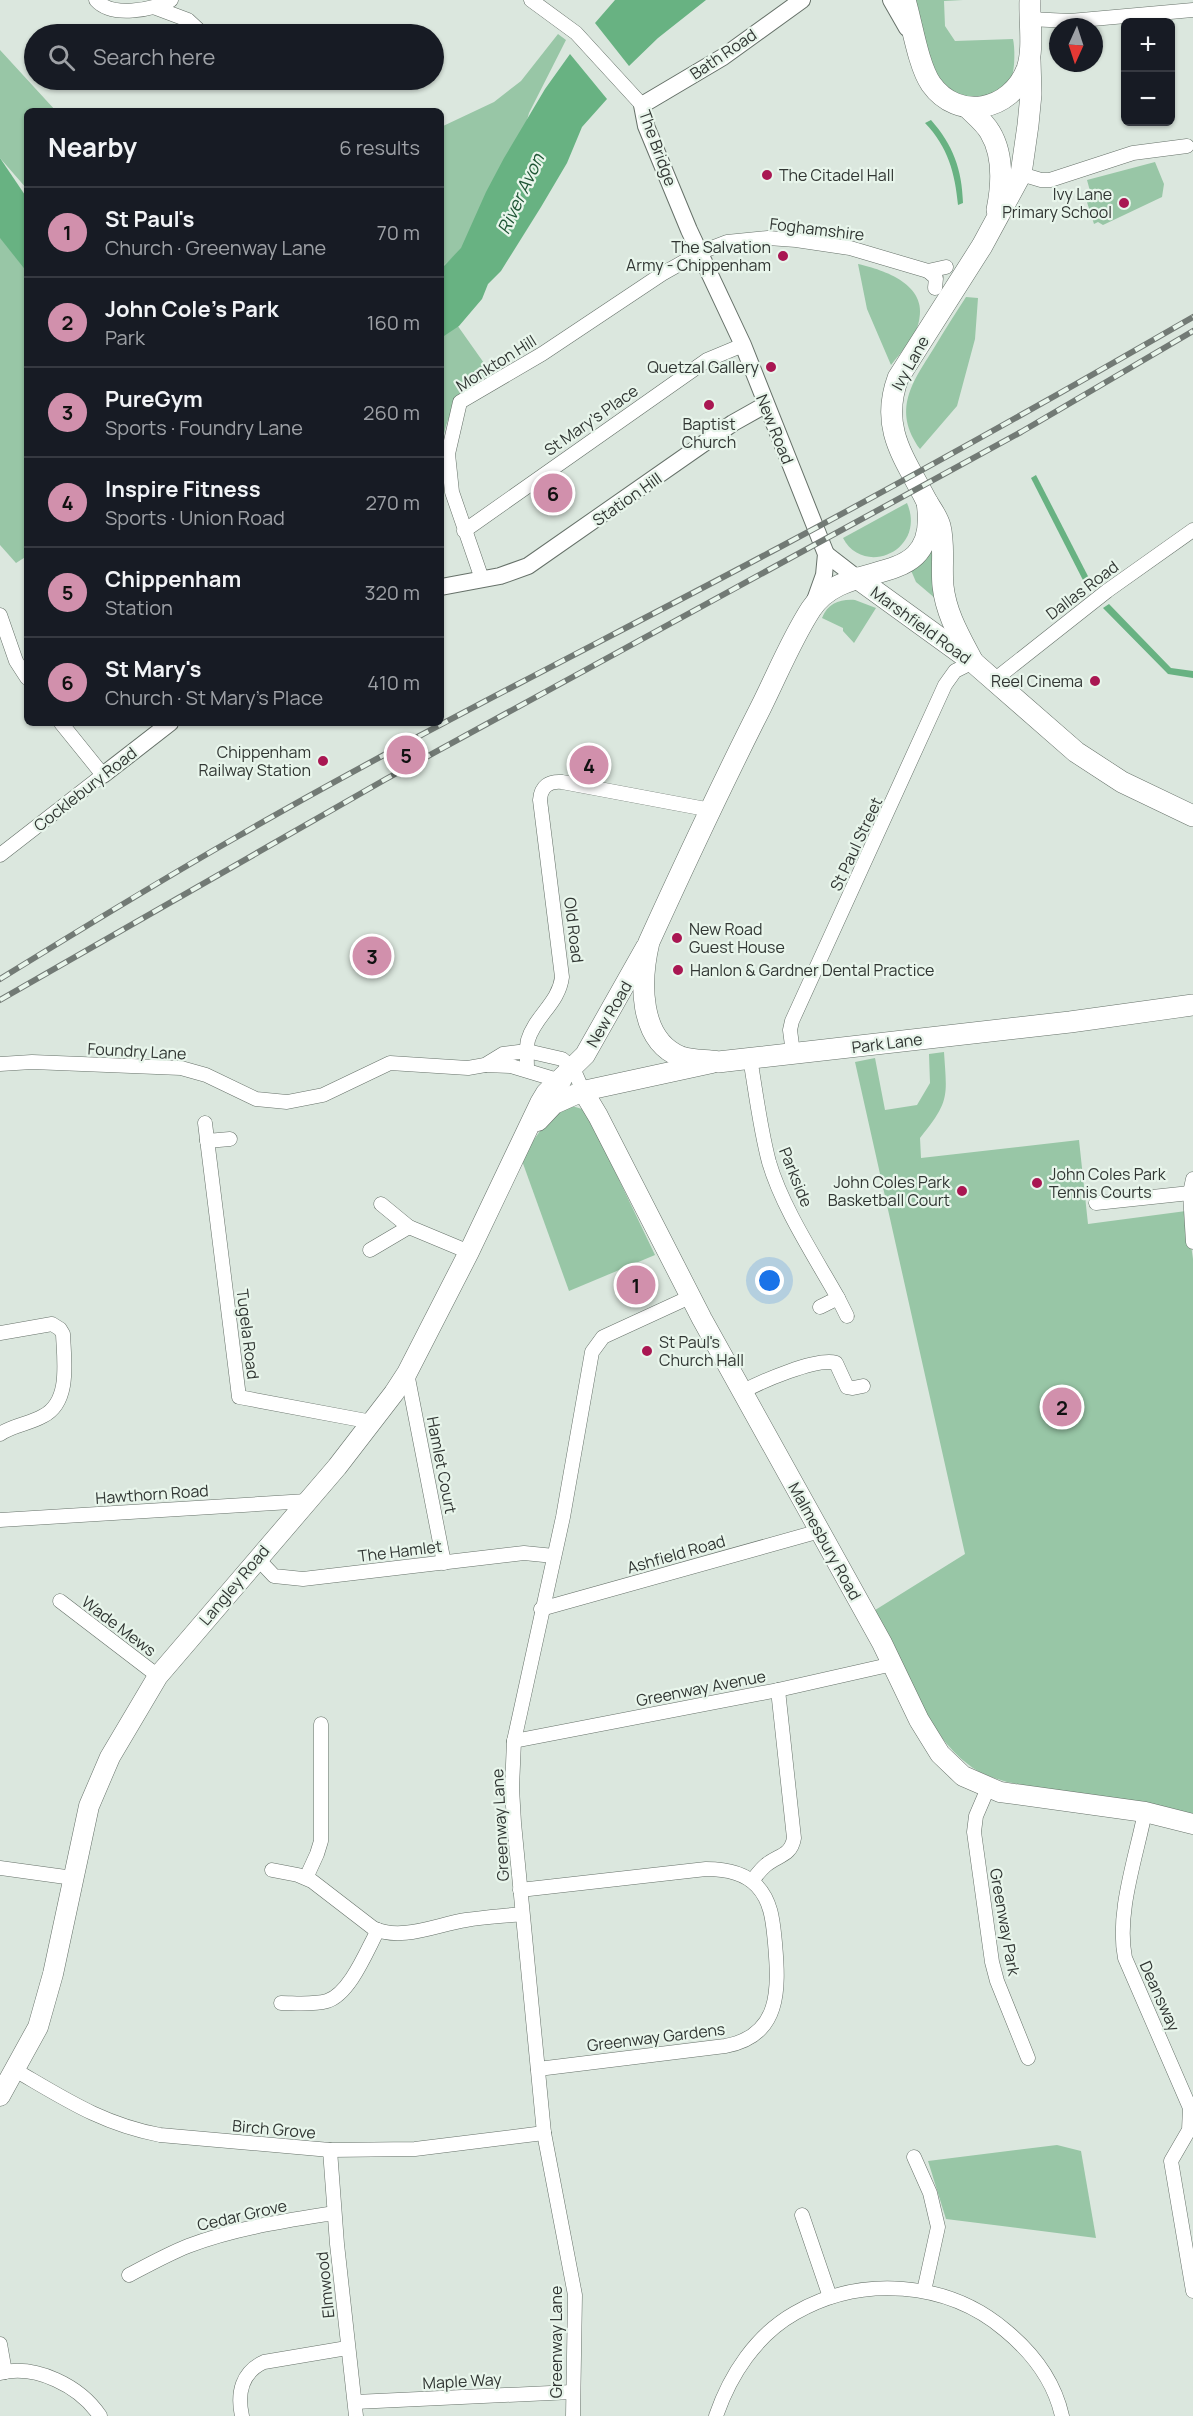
<!DOCTYPE html>
<html lang="en">
<head>
<meta charset="utf-8">
<style>
	body { margin:0; font-family:Manrope,sans-serif; background:#242831; color:#f1f3f6 }
	.controls { position:absolute; right:18px; top:18px; display:grid; overflow:hidden; border-radius:9px; box-shadow:0 2px 4px #0004 }
	.controls button { width:54px; height:54px; display:grid; place-items:center; padding:0; border:0; border-bottom:2px solid #363941; background:#171b24; color:#f1f3f6; font:30px sans-serif }
	.compass { position:absolute; left:1049px; top:18px; width:54px; height:54px; border-radius:50%; background:#171b24; box-shadow:0 2px 4px #0004; rotate:183deg }
	.you { position:absolute; left:770px; top:1281px; width:21px; height:21px; margin:-15px; border:4px solid #fff; border-radius:50%; background:#1a73e8; box-shadow:0 0 0 9px #1a73e833 }
	.badge { display:grid; place-items:center; width:39px; height:39px; border-radius:50%; background:#d190ac; color:#111; font-size:20px; font-weight:700 }
	.pin { position:absolute; translate:-50% -50%; border:3px solid #fff; box-shadow:0 2px 6px #0006 }
	.list { margin:0; padding:0; list-style:none }
	h2 { display:flex; justify-content:space-between; align-items:center; height:78px; margin:0; padding:0 24px; font-size:26px }
	h2 small { font-size:20px; font-weight:400; color:#9ea1a6 }
	.list li { display:grid; grid-template-columns:39px 1fr auto; gap:18px; align-items:center; box-sizing:border-box; height:90px; padding:0 24px; border-top:2px solid #363941 }
	.list b { display:block; font-size:22px; white-space:nowrap }
	.list p { margin:0; font-size:20px; white-space:nowrap; color:#9ea1a6 }
	.list em { font-size:20px; font-style:normal; color:#9ea1a6 }
	.icon { flex:none; width:33px; height:33px; fill:none; stroke:currentColor; stroke-width:2; stroke-linecap:round; stroke-linejoin:round }
	.map { position:relative; flex:none; width:1193px; height:2416px; overflow:hidden }
	.search { position:absolute; background:#171b24; box-shadow:0 2px 4px #0004; left:24px; top:24px; width:420px; height:66px; display:flex; align-items:center; gap:15px; box-sizing:border-box; padding:0 21px; border-radius:33px; color:#9ea1a6; font-size:22px }
	.panel { position:absolute; background:#171b24; box-shadow:0 2px 4px #0004; left:24px; top:108px; width:420px; height:618px; border-radius:9px }
	.map>svg:first-child { display:block }
	.green { fill:#98c6a6 }
	.water { fill:#68b282 }
	.lines { fill:none; stroke-linecap:round; stroke-linejoin:round }
	.minor-casing { stroke:#667169; stroke-width:15 }
	.tertiary-casing { stroke:#667169; stroke-width:18 }
	.secondary-casing { stroke:#667169; stroke-width:21 }
	.primary-casing { stroke:#667169; stroke-width:22 }
	.minor { stroke:#fff; stroke-width:14 }
	.tertiary { stroke:#fff; stroke-width:16 }
	.secondary { stroke:#fff; stroke-width:20 }
	.primary { stroke:#fff; stroke-width:21 }
	.rail-casing { stroke:#727a75; stroke-width:6 }
	.rail { stroke:#e8f5eb; stroke-width:4; stroke-dasharray:11; stroke-linecap:butt }
	.poi-dot { fill:#a91752; stroke:#e8f5eb; stroke-width:2 }
	.labels { text-anchor:middle; stroke-width:4.5; stroke-linejoin:round; paint-order:stroke }
	.street-label { font-size:16px; fill:#313633; stroke:#e8f5eb }
	.poi-label { font-size:16px; fill:#313633; stroke:#e8f5eb; text-anchor:end }
	.water-label { font-size:18px; font-style:italic; fill:#1f5535; stroke:#e8f5eb }
</style>
</head>
<body>
<div class="map">
<svg width="1193" height="2416" viewBox="0 0 1193 2416">
	<rect width="100%" height="100%" fill="#dbe7de"/>
	<g class="green">
		<path d="M916,0H963L944,1L945,26L955,41L1013,39C1015,48 1015,67 1012,76C1002,103 961,103 944,84C928,66 923,24 916,0Z"/>
		<polygon points="558,34 566,40 529,113 522,138 474,238 441,268 441,127 494,102 521,81"/>
		<polygon points="0,50 56,111 27,111 27,189 0,158"/>
		<polygon points="1155,162 1164,184 1162,197 1103,225 1098,222 1094,224 1085,196 1090,191 1087,180"/>
		<polygon points="0,233 27,267 27,556 16,563 0,545"/>
		<path d="M858,264C885,270 928,285 919,321C916,337 901,352 891,365L867,309Z"/>
		<path d="M966,297L978,298L975,339L957,406L920,449C892,410 912,383 934,348C944,331 955,314 966,297Z"/>
		<path d="M455,322L491,373C457,397 445,412 441,454V332Z"/>
		<path d="M907,503C927,550 864,578 843,538Z"/>
		<polygon points="932,540 936,599 916,582 910,568"/>
		<path d="M855,600L876,608L854,643L843,631V628L822,618C828,603 840,599 855,600Z"/>
		<path d="M944,1052C947,1097 950,1101 920,1138L921,1158L1079,1140L1088,1224L1186,1211L1193,1259V1817L1007,1782C994,1778 980,1774 969,1765C927,1734 897,1659 872,1612L965,1554L855,1062L875,1058L885,1110L917,1105L930,1083L929,1054Z"/>
		<polygon points="572,1106 582,1109 589,1117 655,1255 569,1291 521,1158 552,1114"/>
		<polygon points="1057,2145 1081,2151 1096,2238 946,2219 928,2161"/>
	</g>
	<g class="water">
		<polygon points="615,0 706,0 658,38 629,66 595,23"/>
		<polygon points="570,54 607,99 582,127 567,163 541,207 501,271 488,284 482,299 459,326 441,338 441,269 461,248 486,192 504,158 545,89"/>
		<path d="M931,120C953,145 962,169 963,203L958,205C955,173 948,147 925,123Z"/>
		<polygon points="0,158 27,198 27,272 0,238"/>
		<polygon points="1036,475 1092,584 1087,588 1031,478"/>
		<polygon points="1109,604 1171,668 1193,671 1193,678 1168,674 1103,608"/>
	</g>
	<g class="lines">
		<g class="minor-casing">
			<g id="minor">
				<path d="M96,0C112,18 152,10 171,0"/>
				<polyline points="531,0 576,33 642,105"/>
				<polyline points="156,8 188,20 203,34"/>
				<polyline points="1029,19 1070,21 1193,10"/>
				<polyline points="1021,174 1041,180 1050,180 1133,153 1187,146"/>
				<polyline points="928,271 936,278 935,288"/>
				<polyline points="464,531 707,360 743,345"/>
				<polyline points="482,579 452,492 448,454 460,402 542,354 662,274 701,252 727,242 768,238 796,240 850,248 928,271 946,267"/>
				<polyline points="0,615 16,661 27,678"/>
				<polyline points="993,681 1107,591 1193,530"/>
				<polyline points="0,855 103,775 61,723"/>
				<polyline points="793,1053 790,1030 792,1021 945,685 955,671 973,662"/>
				<path d="M750,1058C756,1093 760,1128 769,1162C782,1207 815,1257 838,1298L820,1307"/>
				<polyline points="0,1064 32,1062 181,1068 206,1075 256,1099 287,1102 323,1095 390,1063 468,1068 485,1065 503,1054 527,1051 562,1059 573,1068 583,1091"/>
				<polyline points="485,1065 511,1066 564,1082"/>
				<path d="M527,1069C527,1060 526,1049 528,1040C535,1016 559,1003 562,977L540,800C541,786 549,781 562,782L711,810"/>
				<polyline points="205,1123 239,1397 372,1422"/>
				<polyline points="207,1141 230,1139"/>
				<polyline points="1193,1179 1190,1193 1193,1242"/>
				<polyline points="1096,1203 1190,1193"/>
				<polyline points="381,1204 409,1227"/>
				<polyline points="370,1250 409,1227 469,1252"/>
				<polyline points="838,1298 847,1316"/>
				<path d="M0,1333L52,1324L60,1329L63,1334C64,1360 71,1402 43,1416C29,1424 13,1425 0,1434"/>
				<polyline points="407,1373 444,1563"/>
				<path d="M742,1392C760,1382 817,1357 836,1363L847,1387L853,1388L863,1386"/>
				<polyline points="0,1520 307,1501"/>
				<polyline points="257,1558 274,1576 303,1579 524,1553 554,1556"/>
				<polyline points="60,1601 158,1676"/>
				<polyline points="541,1609 820,1531"/>
				<polyline points="514,1741 778,1690 893,1664"/>
				<polyline points="988,1788 976,1816 974,1832 992,1962 997,1981 1028,2058"/>
				<path d="M1145,1812C1136,1858 1116,1913 1125,1958L1190,2108L1189,2130L1171,2161L1193,2291"/>
				<polyline points="0,1868 73,1878"/>
				<path d="M272,1870L298,1875L312,1881L373,1928C401,1942 438,1924 466,1920C485,1917 504,1916 522,1914"/>
				<polyline points="306,1878 317,1854 321,1841 321,1724"/>
				<path d="M752,1881C756,1876 760,1870 766,1865C778,1855 791,1856 794,1838L778,1690"/>
				<path d="M520,1890L706,1869C724,1869 744,1872 757,1886C772,1902 773,1923 775,1943C779,1989 781,2036 725,2046L538,2069"/>
				<path d="M281,2003C295,2003 313,2005 327,2001C350,1994 367,1950 378,1930"/>
				<path d="M15,2070C65,2099 102,2124 160,2135L330,2150L415,2149L544,2133"/>
				<polyline points="330,2150 337,2244 356,2416"/>
				<polyline points="914,2157 930,2193 938,2227 924,2291"/>
				<polyline points="802,2215 830,2297"/>
				<path d="M129,2275C148,2265 168,2254 188,2246C235,2228 284,2221 334,2213"/>
				<polyline points="0,2344 5,2372"/>
				<path d="M0,2373C36,2364 80,2386 100,2416"/>
				<polyline points="355,2402 572,2392"/>
				<path d="M242,2416C237,2393 242,2372 264,2362L347,2348"/>
				<polyline points="573,2416 575,2295 544,2133 514,1823 512,1788 514,1741 563,1517 592,1352 603,1337 690,1297"/>
				<path d="M716,2416C730,2375 756,2335 795,2313C861,2275 947,2281 1005,2330C1033,2353 1054,2380 1062,2416"/>
			</g>
		</g>
		<g class="tertiary-casing">
			<g id="tertiary">
				<polyline points="802,0 723,57 642,105 646,126 689,230 743,345 826,554 824,575 814,603"/>
				<polyline points="891,0 907,28"/>
				<polyline points="826,554 857,578"/>
				<polyline points="441,587 500,576 528,566 733,423 765,405"/>
				<polyline points="103,775 170,723"/>
			</g>
		</g>
		<g class="secondary-casing">
			<g id="secondary">
				<polyline points="583,1091 598,1116 702,1319 882,1643 919,1720 940,1754 963,1776 1000,1792 1145,1812 1193,1824"/>
				<polyline points="538,1121 554,1104 583,1091 712,1063"/>
				<polyline points="0,2096 38,2027 53,1974 89,1806 110,1757 158,1676 337,1467 394,1393 407,1373 469,1252 540,1103 546,1093 585,1055 646,947"/>
			</g>
		</g>
		<g class="primary-casing">
			<g id="primary">
				<path d="M905,0C912,23 918,65 931,84C958,122 1011,111 1027,69C1034,49 1029,21 1030,0"/>
				<path d="M968,108C975,115 985,123 990,132C1004,155 1002,185 997,210"/>
				<path d="M927,502C941,595 847,554 811,609C791,640 777,675 761,707C722,784 685,863 649,942C640,980 638,1040 681,1057C693,1061 706,1060 718,1062L1070,1022L1193,1005"/>
				<polyline points="857,578 973,662 1076,752 1122,782 1193,816"/>
				<path d="M973,662C960,637 946,614 943,586C941,566 945,546 940,526C937,515 930,508 925,498C903,456 880,427 898,378L982,246L1021,174L1028,125L1031,94L1030,60"/>
			</g>
		</g>
		<use href="#minor" class="minor"/>
		<use href="#tertiary" class="tertiary"/>
		<use href="#secondary" class="secondary"/>
		<use href="#primary" class="primary"/>
		<g class="rail-casing">
			<g id="rail">
				<path d="M0,979C78,931 156,883 235,838C413,735 598,644 780,547C919,473 1056,396 1193,317"/>
				<polyline points="0,1000 386,779 1021,432 1193,331"/>
			</g>
		</g>
		<use href="#rail" class="rail"/>
	</g>
	<g class="poi-dot">
		<circle cx="767" cy="175" r="6"/>
		<circle cx="1124" cy="203" r="6"/>
		<circle cx="783" cy="256" r="6"/>
		<circle cx="771" cy="367" r="6"/>
		<circle cx="709" cy="405" r="6"/>
		<circle cx="1095" cy="681" r="6"/>
		<circle cx="323" cy="761" r="6"/>
		<circle cx="677" cy="938" r="6"/>
		<circle cx="678" cy="970" r="6"/>
		<circle cx="1037" cy="1183" r="6"/>
		<circle cx="962" cy="1191" r="6"/>
		<circle cx="647" cy="1351" r="6"/>
	</g>
	<g class="labels">
		<g class="street-label">
			<text transform="translate(723 54) rotate(-34)" y="6">Bath Road</text>
			<text transform="translate(658 148) rotate(70)" y="6">The Bridge</text>
			<text transform="translate(817 229) rotate(7)" y="6">Foghamshire</text>
			<text transform="translate(496 363) rotate(-32)" y="6">Monkton Hill</text>
			<text transform="translate(910 363) rotate(-61)" y="6">Ivy Lane</text>
			<text transform="translate(591 420) rotate(-35)" y="6">St Mary's Place</text>
			<text transform="translate(775 429) rotate(68)" y="6">New Road</text>
			<text transform="translate(627 499) rotate(-35)" y="6">Station Hill</text>
			<text transform="translate(1082 590) rotate(-37)" y="6">Dallas Road</text>
			<text transform="translate(921 625) rotate(36)" y="6">Marshfield Road</text>
			<text transform="translate(85 789) rotate(-38)" y="6">Cocklebury Road</text>
			<text transform="translate(856 844) rotate(-65)" y="6">St Paul Street</text>
			<text transform="translate(574 930) rotate(83)" y="6">Old Road</text>
			<text transform="translate(609 1014) rotate(-60)" y="6">New Road</text>
			<text transform="translate(887 1043) rotate(-7)" y="6">Park Lane</text>
			<text transform="translate(137 1051) rotate(3)" y="6">Foundry Lane</text>
			<text transform="translate(796 1177) rotate(68)" y="6">Parkside</text>
			<text transform="translate(248 1334) rotate(83)" y="6">Tugela Road</text>
			<text transform="translate(442 1465) rotate(79)" y="6">Hamlet Court</text>
			<text transform="translate(152 1494) rotate(-4)" y="6">Hawthorn Road</text>
			<text transform="translate(825 1541) rotate(61)" y="6">Malmesbury Road</text>
			<text transform="translate(400 1551) rotate(-7)" y="6">The Hamlet</text>
			<text transform="translate(676 1554) rotate(-16)" y="6">Ashfield Road</text>
			<text transform="translate(234 1585) rotate(-50)" y="6">Langley Road</text>
			<text transform="translate(119 1626) rotate(37)" y="6">Wade Mews</text>
			<text transform="translate(701 1688) rotate(-11)" y="6">Greenway Avenue</text>
			<text transform="translate(500 1825) rotate(-93)" y="6">Greenway Lane</text>
			<text transform="translate(1005 1922) rotate(80)" y="6">Greenway Park</text>
			<text transform="translate(1160 1996) rotate(66)" y="6">Deansway</text>
			<text transform="translate(656 2037) rotate(-7)" y="6">Greenway Gardens</text>
			<text transform="translate(274 2129) rotate(5)" y="6">Birch Grove</text>
			<text transform="translate(242 2215) rotate(-13)" y="6">Cedar Grove</text>
			<text transform="translate(325 2285) rotate(-96)" y="6">Elmwood</text>
			<text transform="translate(556 2342) rotate(-90)" y="6">Greenway Lane</text>
			<text transform="translate(462 2381) rotate(-3)" y="6">Maple Way</text>
		</g>
		<g class="poi-label">
			<text x="779" y="181" text-anchor="start">The Citadel Hall</text>
			<text x="1112" y="200">Ivy Lane<tspan x="1112" dy="18">Primary School</tspan></text>
			<text x="771" y="253">The Salvation<tspan x="771" dy="18">Army - Chippenham</tspan></text>
			<text x="759" y="373">Quetzal Gallery</text>
			<text x="709" y="430" text-anchor="middle">Baptist<tspan x="709" dy="18">Church</tspan></text>
			<text x="1083" y="687">Reel Cinema</text>
			<text x="311" y="758">Chippenham<tspan x="311" dy="18">Railway Station</tspan></text>
			<text x="689" y="935" text-anchor="start">New Road<tspan x="689" dy="18">Guest House</tspan></text>
			<text x="690" y="976" text-anchor="start">Hanlon &amp; Gardner Dental Practice</text>
			<text x="1049" y="1180" text-anchor="start">John Coles Park<tspan x="1049" dy="18">Tennis Courts</tspan></text>
			<text x="950" y="1188">John Coles Park<tspan x="950" dy="18">Basketball Court</tspan></text>
			<text x="659" y="1348" text-anchor="start">St Paul's<tspan x="659" dy="18">Church Hall</tspan></text>
		</g>
		<g class="water-label">
			<text transform="translate(521 194) rotate(-65)" y="6">River Avon</text>
		</g>
	</g>
</svg>
<div class="controls">
<button>+</button>
<button>−</button>
</div>
<svg class="compass" viewBox="-18 -18 36 36"><path d="M0-13l5 13h-10z" fill="#e53935"/><path d="M0 13l5-13h-10z" fill="#9ea1a6"/></svg>
<div class="you"></div>
<div class="pin badge" style="left:636px;top:1285px">1</div>
<div class="pin badge" style="left:1062px;top:1407px">2</div>
<div class="pin badge" style="left:372px;top:956px">3</div>
<div class="pin badge" style="left:589px;top:765px">4</div>
<div class="pin badge" style="left:406px;top:755px">5</div>
<div class="pin badge" style="left:553px;top:493px">6</div>
<div class="search"><svg class="icon" aria-label="search" viewBox="0 0 24 24"><circle cx="10" cy="10" r="6"/><path d="M15 15l6 6"/></svg>Search here</div>
<section class="panel">
<h2>Nearby<small>6 results</small></h2>
<ul class="list">
<li><span class="badge">1</span><div><b>St Paul's</b><p>Church · Greenway Lane</p></div><em>70 m</em></li>
<li><span class="badge">2</span><div><b>John Cole's Park</b><p>Park</p></div><em>160 m</em></li>
<li><span class="badge">3</span><div><b>PureGym</b><p>Sports · Foundry Lane</p></div><em>260 m</em></li>
<li><span class="badge">4</span><div><b>Inspire Fitness</b><p>Sports · Union Road</p></div><em>270 m</em></li>
<li><span class="badge">5</span><div><b>Chippenham</b><p>Station</p></div><em>320 m</em></li>
<li><span class="badge">6</span><div><b>St Mary's</b><p>Church · St Mary's Place</p></div><em>410 m</em></li>
</ul>
</section>
</div>
</body>
</html>
